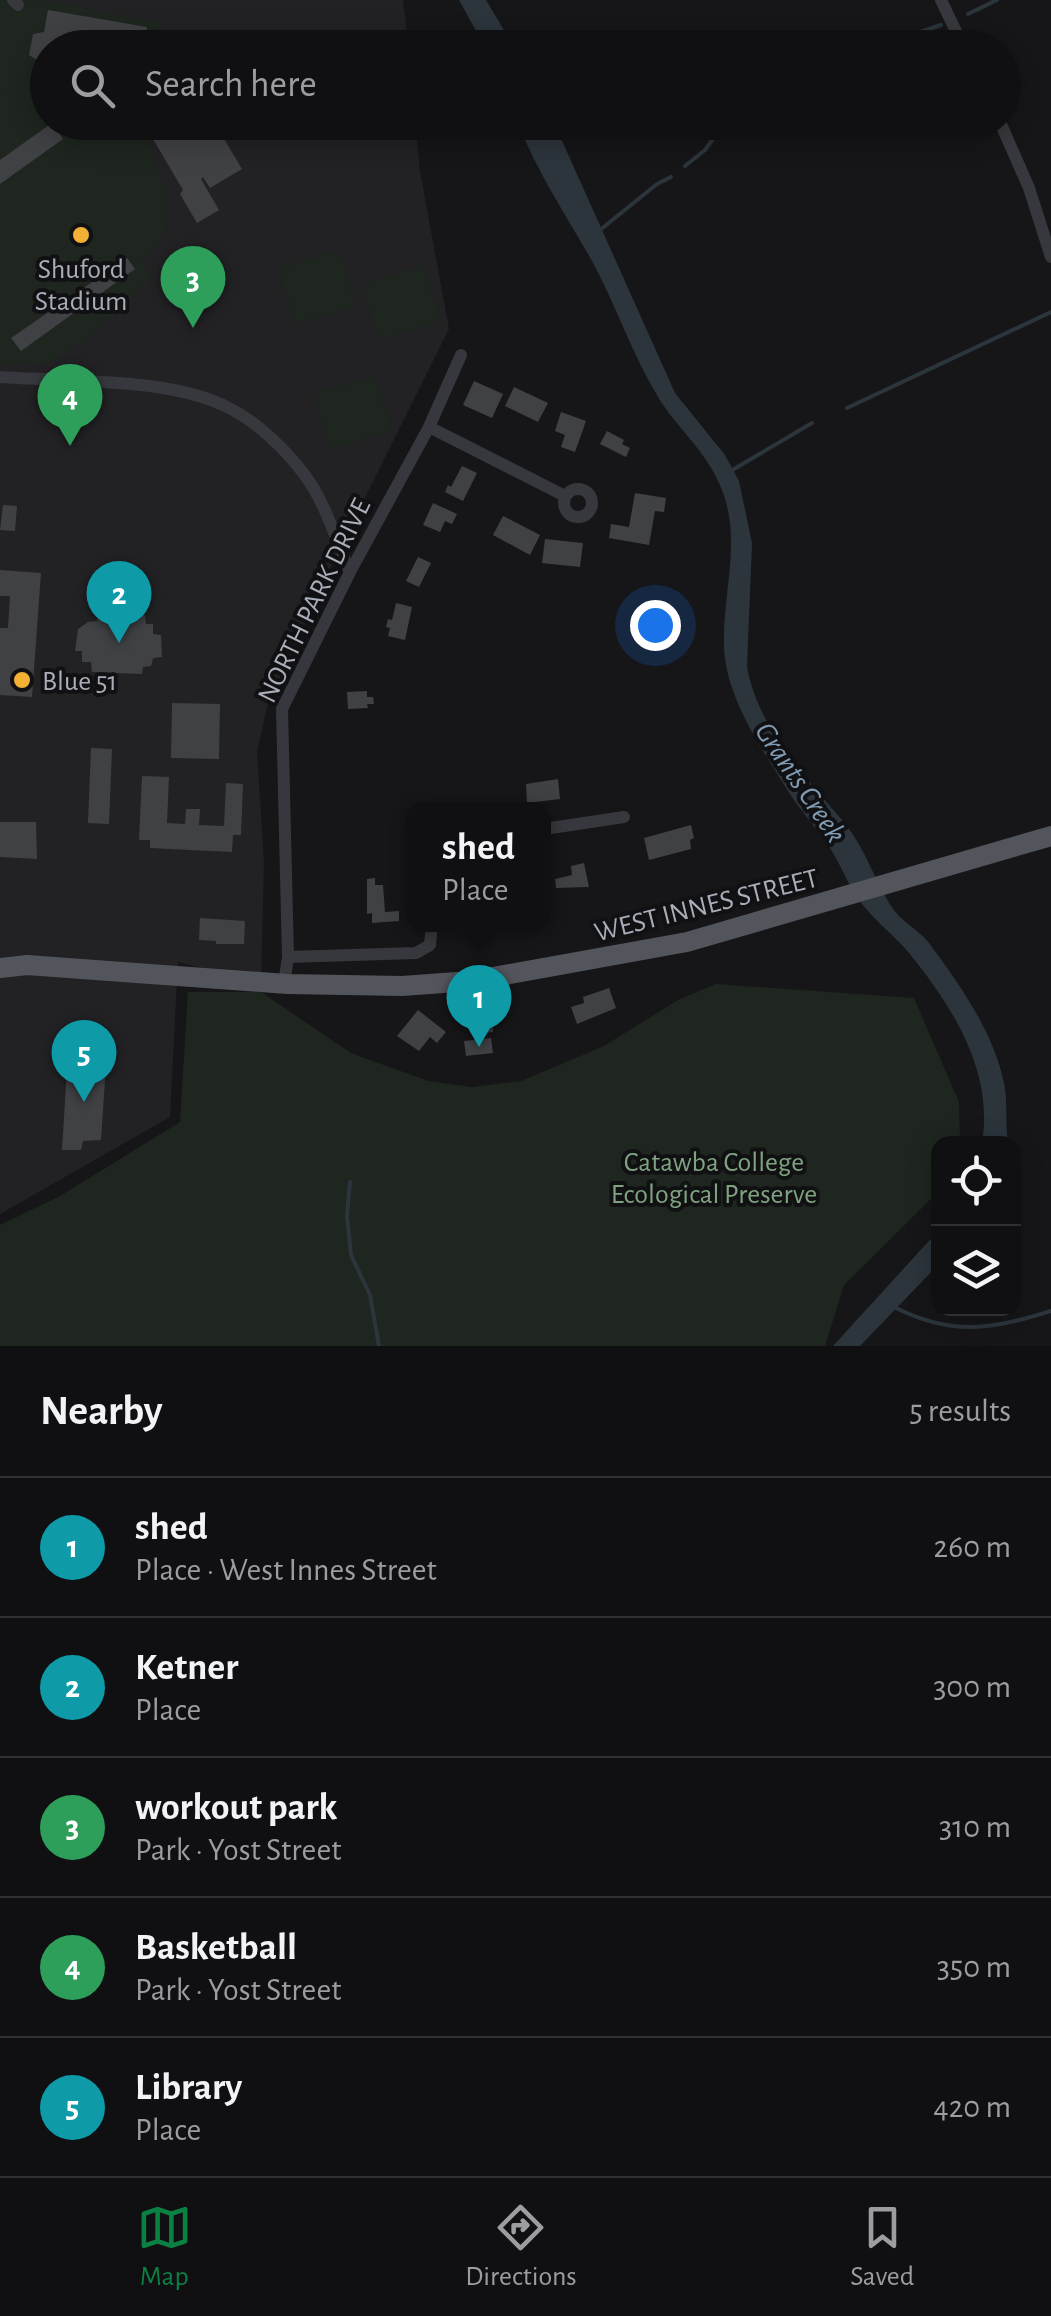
<!DOCTYPE html>
<html lang="en">
<head>
<meta charset="utf-8">
<style>
	body { margin:0; font-family:"Alegreya Sans",sans-serif; background:#1e1e20; color:#f1f3f6 }
	.controls { position:absolute; right:30px; bottom:30px; display:grid; overflow:hidden; border-radius:20px; box-shadow:0 5px 25px #0003 }
	.controls button { width:90px; height:90px; display:grid; place-items:center; padding:0; border:0; border-bottom:2px solid #303032; background:#101012; color:#f1f3f6; font:50px sans-serif }
	.you { position:absolute; left:655px; top:625px; width:35px; height:35px; margin:-25px; border:8px solid #fff; border-radius:50%; background:#1a73e8; box-shadow:0 0 0 15px #1a73e833 }
	.badge { display:grid; place-items:center; width:65px; height:65px; border-radius:50%; background:#0b8043; color:#fff; font-size:32px; font-weight:700 }
	.pin { position:absolute; translate:-50% -82px; filter:drop-shadow(0 2px 5px #0008) }
	.pin::after { content:''; position:absolute; top:52px; width:35px; height:30px; background:inherit; clip-path:polygon(0 0,100% 0,50% 100%) }
	.popup { position:absolute; left:406px; top:802px; width:145px; height:130px; box-sizing:border-box; display:grid; place-content:center; border-radius:20px; background:#101012; filter:drop-shadow(0 2px 8px #0005); font-size:32px; white-space:nowrap; color:#9c9d9f }
	.popup b { font-size:38px; color:#f1f3f6 }
	.popup::after { content:''; position:absolute; left:50%; top:100%; margin-left:-20px; border:20px solid transparent; border-top-color:#101012 }
	.list { margin:0; padding:0; list-style:none }
	h2 { display:flex; justify-content:space-between; align-items:center; height:130px; margin:0; padding:0 40px; font-size:42px }
	h2 small { font-size:32px; font-weight:400; color:#9c9d9f }
	.list li { display:grid; grid-template-columns:65px 1fr auto; gap:30px; align-items:center; box-sizing:border-box; height:140px; padding:0 40px; border-top:2px solid #303032 }
	.list b { display:block; font-size:38px; white-space:nowrap }
	.list p { margin:0; font-size:32px; white-space:nowrap; color:#9c9d9f }
	.list em { font-size:32px; font-style:normal; color:#9c9d9f }
	.icon { flex:none; width:55px; height:55px; fill:none; stroke:currentColor; stroke-width:2; stroke-linecap:round; stroke-linejoin:round }
	.map { position:relative; flex:none; width:1051px; height:1346px; overflow:hidden }
	.search { position:absolute; background:#101012; box-shadow:0 5px 25px #0003; left:30px; right:30px; top:30px; height:110px; display:flex; align-items:center; gap:25px; box-sizing:border-box; padding:0 35px; border-radius:55px; color:#9c9d9f; font-size:38px }
	.sheet { height:830px; background:#101012 }
	nav { display:flex; justify-content:space-around; align-items:center; box-sizing:border-box; height:140px; border-top:2px solid #303032; background:#101012; font-size:28px; color:#9c9d9f }
	nav a { display:grid; justify-items:center; gap:5px }
	nav .on { color:#0b8043 }
	.map>svg:first-child { display:block }
	.built { fill:#222225 }
	.green { fill:#1e261f }
	.water { fill:#2c353c }
	.lines { fill:none; stroke-linecap:round; stroke-linejoin:round }
	.stream { stroke:#2c353c; stroke-width:4 }
	.building { fill:#404145 }
	.minor { stroke:#37383d; stroke-width:12 }
	.primary { stroke:#53555c; stroke-width:20 }
	.poi-dot { fill:#f2b134; stroke:#111113; stroke-width:4 }
	.labels { text-anchor:middle; stroke-width:8; stroke-linejoin:round; paint-order:stroke }
	.poi-label { font-size:28px; fill:#a8adb8; stroke:#111113 }
	.street-label { font-size:28px; fill:#a8adb8; stroke:#111113 }
	.park-label { font-size:28px; fill:#7fa381; stroke:#111113 }
	.water-label { font-size:30px; font-style:italic; fill:#7f9bb3; stroke:#111113 }
</style>
</head>
<body>
<div class="map">
<svg width="1051" height="1346" viewBox="0 0 1051 1346">
	<rect width="100%" height="100%" fill="#161618"/>
	<polygon class="built" points="0,0 403,0 409,47 48,48 48,122 415,123 420,171 449,329 317,594 279,686 272,686 257,752 264,862 261,982 178,962 170,1117 0,1214"/>
	<g class="green">
		<path d="M0,0L48,1L162,23L155,47L48,48V122L148,123C148,180 196,205 143,261L150,280L84,341L46,364L0,365Z"/>
		<polygon points="335,252 342,256 355,301 350,308 299,323 293,319 280,273 284,266"/>
		<polygon points="419,267 426,272 439,317 435,323 383,338 377,334 364,289 368,282"/>
		<polygon points="370,377 378,382 391,427 386,433 335,448 329,444 315,399 320,392"/>
		<polygon points="716,984 914,998 959,1102 960,1143 938,1144 938,1192 844,1285 825,1346 0,1346 0,1225 60,1196 180,1122 188,992 261,992 351,1053 428,1081 472,1087 521,1081 604,1046 678,1000"/>
	</g>
	<g class="water">
		<polygon points="459,0 486,0 514,47 485,47"/>
		<path d="M518,123H552L559,134L675,393L725,455L739,481L752,543L747,667C758,727 804,776 842,820C865,847 873,877 891,906C900,921 918,929 929,943C960,985 993,1031 1004,1083C1008,1104 1005,1124 1008,1143H982C994,1072 953,1007 909,953C895,936 876,922 862,904C848,886 841,864 828,845C816,827 800,810 788,791C762,749 726,698 724,647C722,591 744,537 719,483C705,450 676,427 658,397C632,354 616,305 592,261C566,215 537,172 518,123Z"/>
		<polygon points="938,1231 938,1265 860,1346 833,1346"/>
	</g>
	<g class="lines">
		<g class="stream">
			<polyline points="968,14 997,0"/>
			<polyline points="843,48 897,40 941,25"/>
			<polyline points="685,166 705,150 725,122"/>
			<polyline points="600,230 657,184 671,177"/>
			<polyline points="847,408 1051,312"/>
			<polyline points="729,472 812,423"/>
			<polyline points="350,1182 347,1216 351,1255 370,1295 379,1346"/>
			<path d="M894,1307C951,1336 992,1330 1051,1311"/>
		</g>
	</g>
	<g class="building">
		<polygon points="48,10 147,27 144,48 48,48 48,85 36,83 40,62 29,55 33,34 44,32"/>
		<polygon points="143,122 214,122 242,169 210,188 203,177 201,179 219,210 197,223 180,194 183,190"/>
		<polygon points="52,123 63,139 0,184 0,160"/>
		<polygon points="127,258 135,269 21,351 11,338"/>
		<polygon points="474,381 503,394 492,418 463,405"/>
		<polygon points="514,387 548,403 538,422 505,406"/>
		<polygon points="561,412 586,421 575,452 561,447 565,435 555,431"/>
		<polygon points="607,431 624,440 622,444 630,448 626,457 600,444"/>
		<polygon points="462,466 477,473 463,501 445,492 448,485 451,487"/>
		<polygon points="635,493 666,498 664,512 655,511 649,545 609,538 611,524 629,527"/>
		<polygon points="433,503 457,514 452,524 445,521 440,532 423,525"/>
		<polygon points="3,505 17,506 15,531 0,530"/>
		<polygon points="503,516 540,535 530,555 493,535"/>
		<polygon points="545,539 583,543 580,567 542,563"/>
		<polygon points="418,557 431,563 419,587 406,581"/>
		<polygon points="0,570 41,573 32,697 0,695 0,628 8,628 10,596 0,596"/>
		<polygon points="396,603 412,607 405,640 388,636 390,628 386,627 388,619 392,620"/>
		<polygon points="98,612 145,615 146,624 153,624 153,634 161,635 162,657 153,658 151,666 143,667 142,674 92,672 91,662 82,662 82,651 75,651 78,629 88,622 97,621"/>
		<polygon points="367,691 367,697 373,697 374,704 367,704 368,708 348,709 347,692"/>
		<polygon points="172,703 220,704 219,759 171,758"/>
		<polygon points="91,748 112,749 109,824 88,823"/>
		<polygon points="142,776 169,777 167,823 185,824 186,809 200,809 199,825 224,826 226,783 243,784 241,835 233,835 232,852 150,848 150,840 139,840"/>
		<polygon points="558,779 560,799 527,803 526,784"/>
		<polygon points="0,822 36,822 37,859 0,857"/>
		<polygon points="691,825 694,838 690,840 691,849 649,860 644,838"/>
		<polygon points="584,863 589,887 556,888 555,879 572,875 571,866"/>
		<polygon points="375,878 375,885 383,885 385,912 399,911 399,921 372,923 372,913 367,914 367,879"/>
		<polygon points="200,918 245,921 244,944 216,944 216,941 199,940"/>
		<polygon points="609,988 616,1008 577,1024 571,1007 584,1003 583,997"/>
		<polygon points="418,1010 446,1032 437,1043 430,1037 419,1051 397,1036"/>
		<polygon points="482,1014 482,1021 498,1019 499,1024 493,1025 493,1032 474,1034 470,1030 468,1020"/>
		<polygon points="491,1038 493,1053 466,1056 464,1041"/>
		<polygon points="68,1052 88,1053 87,1063 106,1065 101,1140 83,1141 81,1150 62,1150"/>
	</g>
	<g class="lines">
		<g class="minor">
			<polyline points="13,0 18,5"/>
			<polyline points="941,0 964,48"/>
			<polyline points="1000,122 1029,188 1051,257"/>
			<path d="M0,377C68,382 169,377 229,408C257,422 285,449 304,474C326,503 335,539 350,572"/>
			<polyline points="429,427 565,496"/>
			<circle cx="578" cy="503" r="14"/>
			<polyline points="544,829 624,817"/>
			<polyline points="288,957 416,953 430,945 432,924"/>
			<polyline points="284,984 288,957 282,709 350,572 429,427 461,355"/>
		</g>
		<polyline class="primary" points="0,968 27,965 287,984 402,986 471,981 687,942 1051,836"/>
	</g>
	<g class="poi-dot">
		<circle cx="81" cy="235" r="10"/>
		<circle cx="22" cy="680" r="10"/>
	</g>
	<g class="labels">
		<g class="poi-label">
			<text x="81" y="278">Shuford<tspan x="81" dy="32">Stadium</tspan></text>
			<text x="42" y="690" text-anchor="start">Blue 51</text>
		</g>
		<g class="street-label">
			<text transform="translate(313 600) rotate(-64)" y="10">NORTH PARK DRIVE</text>
			<text transform="translate(706 904) rotate(-14)" y="10">WEST INNES STREET</text>
		</g>
		<g class="park-label">
			<text x="714" y="1171">Catawba College<tspan x="714" dy="32">Ecological Preserve</tspan></text>
		</g>
		<g class="water-label">
			<text transform="translate(801 782) rotate(56)" y="10">Grants Creek</text>
		</g>
	</g>
</svg>
<div class="controls">
<button><svg class="icon" aria-label="locate" viewBox="0 0 24 24"><circle cx="12" cy="12" r="6"/><path d="M12 2v4M12 18v4M2 12h4M18 12h4"/></svg></button>
<button><svg class="icon" aria-label="layers" viewBox="0 0 24 24"><path d="M12 4l9 5-9 5-9-5zM3 14l9 5 9-5"/></svg></button>
</div>
<div class="you"></div>
<div class="pin badge" style="left:479px;top:1047px;background:#0f9aa8">1</div>
<div class="popup"><b>shed</b>Place</div>
<div class="pin badge" style="left:119px;top:643px;background:#0f9aa8">2</div>
<div class="pin badge" style="left:193px;top:328px;background:#2e9e5b">3</div>
<div class="pin badge" style="left:70px;top:446px;background:#2e9e5b">4</div>
<div class="pin badge" style="left:84px;top:1102px;background:#0f9aa8">5</div>
<div class="search"><svg class="icon" aria-label="search" viewBox="0 0 24 24"><circle cx="10" cy="10" r="6"/><path d="M15 15l6 6"/></svg>Search here</div>
</div>
<section class="sheet">
<h2>Nearby<small>5 results</small></h2>
<ul class="list">
<li><span class="badge" style="background:#0f9aa8">1</span><div><b>shed</b><p>Place · West Innes Street</p></div><em>260 m</em></li>
<li><span class="badge" style="background:#0f9aa8">2</span><div><b>Ketner</b><p>Place</p></div><em>300 m</em></li>
<li><span class="badge" style="background:#2e9e5b">3</span><div><b>workout park</b><p>Park · Yost Street</p></div><em>310 m</em></li>
<li><span class="badge" style="background:#2e9e5b">4</span><div><b>Basketball</b><p>Park · Yost Street</p></div><em>350 m</em></li>
<li><span class="badge" style="background:#0f9aa8">5</span><div><b>Library</b><p>Place</p></div><em>420 m</em></li>
</ul>
</section>
<nav>
<a class="on"><svg class="icon" aria-label="map" viewBox="0 0 24 24"><path d="M3 6l6-2 6 2 6-2v14l-6 2-6-2-6 2zM9 4v14M15 6v14"/></svg>Map</a>
<a><svg class="icon" aria-label="directions" viewBox="0 0 24 24"><path d="M12 3l9 9-9 9-9-9zM9 14v-3h6M13 9l2 2-2 2"/></svg>Directions</a>
<a><svg class="icon" aria-label="saved" viewBox="0 0 24 24"><path d="M7 4h10v16l-5-4-5 4z"/></svg>Saved</a>
</nav>
</body>
</html>
